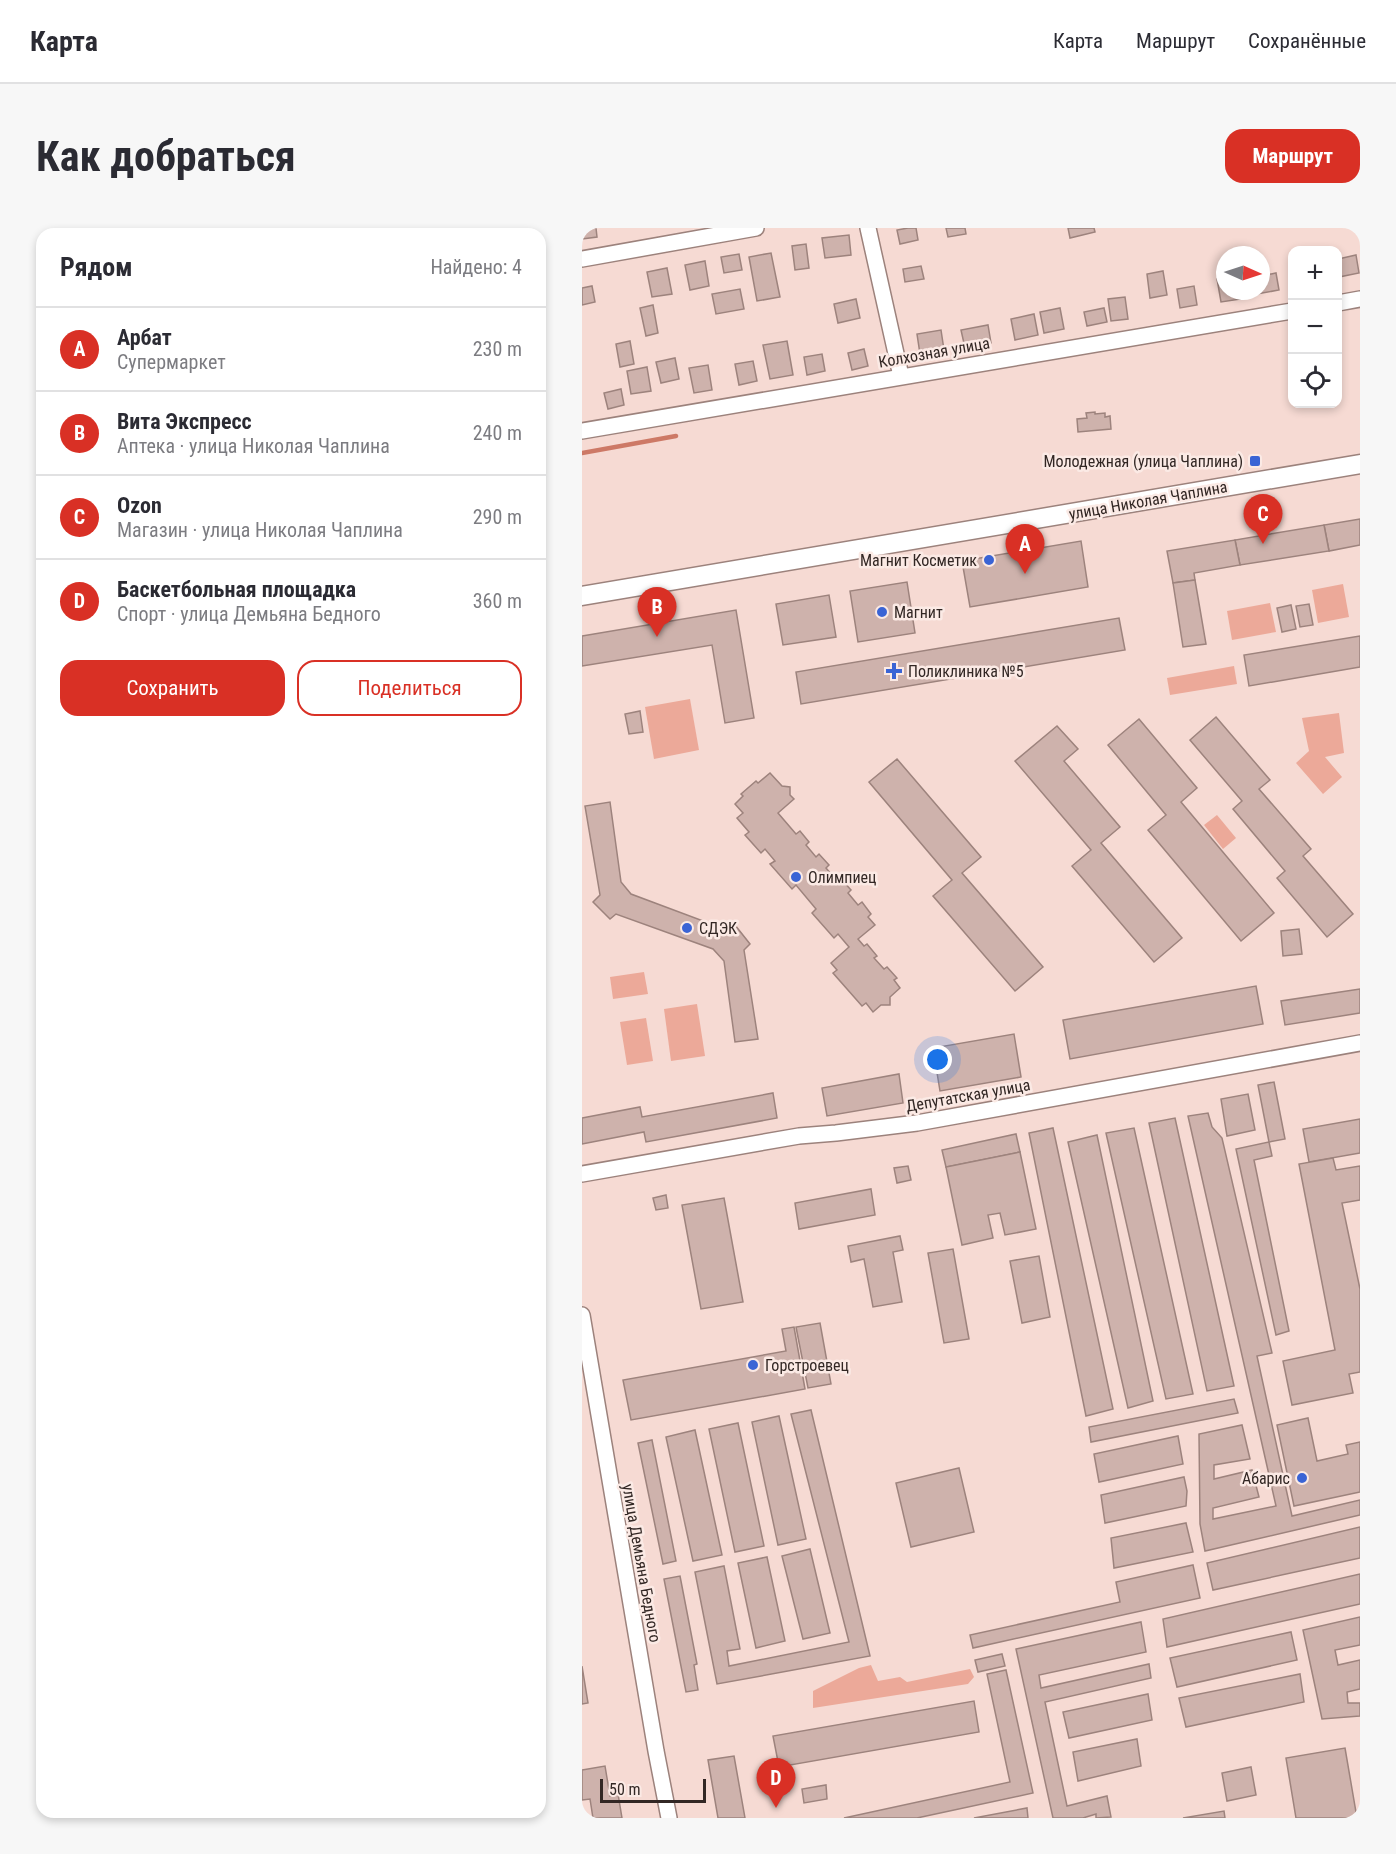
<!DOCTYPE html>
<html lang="ru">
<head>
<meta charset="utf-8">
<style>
	body { margin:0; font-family:"Roboto Condensed",sans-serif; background:#f7f7f7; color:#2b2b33 }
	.controls { position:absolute; right:18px; top:18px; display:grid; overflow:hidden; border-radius:12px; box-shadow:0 3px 9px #0003 }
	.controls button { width:54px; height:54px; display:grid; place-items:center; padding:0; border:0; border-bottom:2px solid #e1e1e2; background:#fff; color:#2b2b33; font:30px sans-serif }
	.compass { position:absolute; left:634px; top:18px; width:54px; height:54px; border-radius:50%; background:#fff; box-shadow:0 3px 9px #0003; rotate:93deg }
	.scale { position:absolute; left:18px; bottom:15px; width:106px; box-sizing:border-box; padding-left:6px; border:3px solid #322724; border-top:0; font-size:16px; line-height:21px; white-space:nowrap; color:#322724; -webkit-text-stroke:4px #fbeae5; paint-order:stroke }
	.you { position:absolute; left:356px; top:832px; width:21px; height:21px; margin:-15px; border:4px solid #fff; border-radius:50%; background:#1a73e8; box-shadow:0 0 0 9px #1a73e833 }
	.badge { display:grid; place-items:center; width:39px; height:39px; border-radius:50%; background:#d93025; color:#fff; font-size:20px; font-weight:700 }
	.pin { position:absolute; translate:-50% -50px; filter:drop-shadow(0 2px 3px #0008) }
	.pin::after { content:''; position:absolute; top:32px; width:21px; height:18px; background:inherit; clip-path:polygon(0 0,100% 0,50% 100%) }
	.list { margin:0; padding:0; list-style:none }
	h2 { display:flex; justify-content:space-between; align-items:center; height:78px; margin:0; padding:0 24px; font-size:26px }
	h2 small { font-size:20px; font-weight:400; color:#7c7c81 }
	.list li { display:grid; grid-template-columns:39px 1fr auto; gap:18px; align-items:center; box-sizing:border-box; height:84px; padding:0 24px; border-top:2px solid #e1e1e2 }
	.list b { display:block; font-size:22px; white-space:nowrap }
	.list p { margin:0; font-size:20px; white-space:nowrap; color:#7c7c81 }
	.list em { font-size:20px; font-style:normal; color:#7c7c81 }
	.actions { display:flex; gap:12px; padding:18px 24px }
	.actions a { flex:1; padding:14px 0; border:2px solid #d93025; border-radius:18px; text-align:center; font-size:21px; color:#d93025 }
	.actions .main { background:#d93025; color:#fff }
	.icon { flex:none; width:33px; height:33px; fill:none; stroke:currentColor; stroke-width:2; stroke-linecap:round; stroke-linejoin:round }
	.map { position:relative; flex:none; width:778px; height:1590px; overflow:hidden; border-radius:18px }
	header { display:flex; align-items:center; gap:36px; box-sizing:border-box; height:84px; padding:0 30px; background:#fff; border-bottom:2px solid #e1e1e2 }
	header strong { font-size:28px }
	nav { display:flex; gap:33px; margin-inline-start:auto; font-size:21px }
	.intro { display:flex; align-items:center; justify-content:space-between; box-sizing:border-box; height:144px; padding:0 36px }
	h1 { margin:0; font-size:42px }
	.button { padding:15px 27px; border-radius:18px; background:#d93025; color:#fff; font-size:21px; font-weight:700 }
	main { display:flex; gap:36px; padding:0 36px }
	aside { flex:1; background:#fff; border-radius:18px; box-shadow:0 3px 9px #0003 }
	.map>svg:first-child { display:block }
	.green { fill:#eca999 }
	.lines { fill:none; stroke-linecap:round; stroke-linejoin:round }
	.stream { stroke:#cd7966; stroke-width:4.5 }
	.building { fill:#ceb2ac; stroke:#9d837d; stroke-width:1.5 }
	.minor-casing { stroke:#9c827c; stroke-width:18 }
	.tertiary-casing { stroke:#9c827c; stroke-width:21 }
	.minor { stroke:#fff; stroke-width:15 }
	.tertiary { stroke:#fff; stroke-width:18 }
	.poi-dot { fill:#3a64d5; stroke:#fbeae5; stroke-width:2 }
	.labels { text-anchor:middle; stroke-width:5; stroke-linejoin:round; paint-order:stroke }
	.street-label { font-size:16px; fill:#322724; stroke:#fbeae5 }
	.poi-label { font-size:16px; fill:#322724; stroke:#fbeae5; text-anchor:start }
</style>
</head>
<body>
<header>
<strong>Карта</strong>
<nav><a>Карта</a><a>Маршрут</a><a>Сохранённые</a></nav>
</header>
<div class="intro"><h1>Как добраться</h1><a class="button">Маршрут</a></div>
<main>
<aside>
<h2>Рядом<small>Найдено: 4</small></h2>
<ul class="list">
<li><span class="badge">A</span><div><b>Арбат</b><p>Супермаркет</p></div><em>230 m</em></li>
<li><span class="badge">B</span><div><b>Вита Экспресс</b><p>Аптека · улица Николая Чаплина</p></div><em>240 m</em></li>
<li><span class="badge">C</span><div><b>Ozon</b><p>Магазин · улица Николая Чаплина</p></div><em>290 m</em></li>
<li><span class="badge">D</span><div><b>Баскетбольная площадка</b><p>Спорт · улица Демьяна Бедного</p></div><em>360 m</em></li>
</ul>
<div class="actions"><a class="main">Сохранить</a><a>Поделиться</a></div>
</aside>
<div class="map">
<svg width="778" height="1590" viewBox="0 0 778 1590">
	<rect width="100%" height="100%" fill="#f6dad3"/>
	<g class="green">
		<polygon points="761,356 767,389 736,395 730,362"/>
		<polygon points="688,375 694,404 650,412 645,383"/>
		<polygon points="652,438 655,456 588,467 585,450"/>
		<polygon points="108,471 117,522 72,531 63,479"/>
		<polygon points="757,485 762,525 743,529 760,549 741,566 714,535 727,523 720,490"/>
		<polygon points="635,587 654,610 641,621 622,597"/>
		<polygon points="62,744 66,766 31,771 28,749"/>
		<polygon points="115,776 123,828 89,833 82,781"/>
		<polygon points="64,790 71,833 45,837 38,794"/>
		<polygon points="289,1437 296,1453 318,1449 325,1454 388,1441 392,1449 386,1456 231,1480 231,1463 277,1440"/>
	</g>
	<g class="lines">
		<polyline class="stream" points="0,225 94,208"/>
	</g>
	<g class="building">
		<polygon points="0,0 14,0 15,9 0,11"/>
		<polygon points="326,0 334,0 336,12 318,16 315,2"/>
		<polygon points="364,0 383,0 384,6 366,9"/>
		<polygon points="486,0 512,0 513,4 488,10"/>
		<polygon points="267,7 269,27 243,30 240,10"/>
		<polygon points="224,16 227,40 213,42 210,18"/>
		<polygon points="189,25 198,69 175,73 167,29"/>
		<polygon points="157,26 160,42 142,45 139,29"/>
		<polygon points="774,27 777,45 757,49 756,31"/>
		<polygon points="123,33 127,58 108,62 103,37"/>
		<polygon points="339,38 342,51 323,54 321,41"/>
		<polygon points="85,40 90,66 70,69 65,44"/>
		<polygon points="581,43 585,67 568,70 565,46"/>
		<polygon points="694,45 697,62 675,66 674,63 679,63 679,48"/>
		<polygon points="643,50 643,63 657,63 659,71 639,74 635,51"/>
		<polygon points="10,58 13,74 0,77 0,60"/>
		<polygon points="612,58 615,77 598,80 595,61"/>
		<polygon points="158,61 162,81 134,86 130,66"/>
		<polygon points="543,69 546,91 529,93 526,71"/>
		<polygon points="274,71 278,90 256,95 252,76"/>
		<polygon points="71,77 76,105 64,108 58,80"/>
		<polygon points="478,80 482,101 462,105 458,84"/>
		<polygon points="522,80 525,94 505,98 502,84"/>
		<polygon points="452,86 456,107 433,112 429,91"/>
		<polygon points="406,97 409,115 383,120 379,102"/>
		<polygon points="359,102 362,122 338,126 335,106"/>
		<polygon points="48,113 52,136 38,139 34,116"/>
		<polygon points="205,113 211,147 188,151 181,117"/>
		<polygon points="282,121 286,138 270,142 266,125"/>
		<polygon points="240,126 243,143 225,147 222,129"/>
		<polygon points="93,130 97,151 79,155 74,134"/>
		<polygon points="171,133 175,153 157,157 153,136"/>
		<polygon points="126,137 130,162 112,165 107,140"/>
		<polygon points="65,139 69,163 49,166 45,143"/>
		<polygon points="39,161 42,177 26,181 22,165"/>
		<polygon points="513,184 513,186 523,185 523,189 528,188 529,201 496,204 495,191 505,190 504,185"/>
		<polygon points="778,291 778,317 747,323 742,297"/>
		<polygon points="742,297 747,323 658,337 653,312"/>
		<polygon points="653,312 658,337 612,345 613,352 591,355 585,323"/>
		<polygon points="499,313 506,359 388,379 380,333"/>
		<polygon points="613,352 624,416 601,419 591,355"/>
		<polygon points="325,354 333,405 276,414 268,363"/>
		<polygon points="247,367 254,409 201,417 194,376"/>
		<polygon points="727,376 731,397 718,399 714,378"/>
		<polygon points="709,377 714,401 700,404 695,380"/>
		<polygon points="154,382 172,490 143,495 130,417 0,438 0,408"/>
		<polygon points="537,390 543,422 219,476 214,444"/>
		<polygon points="778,408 778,439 667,458 662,427"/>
		<polygon points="58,483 61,504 47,506 43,486"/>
		<polygon points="634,489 688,552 677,561 729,621 721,628 771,686 745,709 695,650 703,643 651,581 660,573 608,512"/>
		<polygon points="557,491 615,560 599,574 692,685 659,713 566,602 584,587 526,517"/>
		<polygon points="475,498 496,521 482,533 538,599 519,615 600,710 572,734 490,638 509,622 433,533"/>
		<polygon points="315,531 399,629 380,645 461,739 433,763 351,668 370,652 287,554"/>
		<polygon points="188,545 200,558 208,559 208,567 212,571 196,585 214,606 218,603 227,614 224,617 234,629 237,626 247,637 244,640 256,654 260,652 269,662 266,665 276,677 280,674 289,686 286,689 293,697 276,711 282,718 285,716 295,728 292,730 302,741 305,739 315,750 312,752 318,760 308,769 308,777 299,777 291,784 284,775 280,778 251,745 255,742 249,735 267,719 256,706 252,710 230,685 234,681 214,657 210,661 188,636 193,633 183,621 179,625 163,607 167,604 155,590 161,585 153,576 161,568 159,566 174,553 176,555"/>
		<polygon points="28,574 39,654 49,666 145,702 153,697 168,716 162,722 176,811 153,814 142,733 131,721 34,686 28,691 11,674 18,667 3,578"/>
		<polygon points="717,701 720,726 701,728 699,703"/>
		<polygon points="674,758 681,796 488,831 481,792"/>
		<polygon points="778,761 778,785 703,797 699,773"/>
		<polygon points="432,806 439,849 358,863 351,820"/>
		<polygon points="317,846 321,875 245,888 240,860"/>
		<polygon points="692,854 703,911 687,914 690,928 672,932 707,1103 694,1107 654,921 687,914 676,857"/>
		<polygon points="191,865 195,890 64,914 62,904 0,916 0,890 58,879 60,889"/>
		<polygon points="666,866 673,902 645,908 639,871"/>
		<polygon points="626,885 630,899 640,910 690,1125 675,1128 710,1288 778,1272 778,1287 623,1323 618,1296 617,1206 660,1197 668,1231 632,1237 632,1251 670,1242 677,1269 631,1280 631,1291 694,1278 606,888"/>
		<polygon points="593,890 652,1158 625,1163 567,895"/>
		<polygon points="778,891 778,925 727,934 721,901"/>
		<polygon points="471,900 531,1181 504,1188 447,905"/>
		<polygon points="552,900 611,1166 584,1171 524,905"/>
		<polygon points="434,906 438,924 364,939 360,922"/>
		<polygon points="515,907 571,1173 546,1180 486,914"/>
		<polygon points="438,924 454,1001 423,1007 418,985 406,987 411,1010 380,1017 364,939"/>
		<polygon points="751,930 754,942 778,938 778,972 760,975 778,1061 778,1144 767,1146 771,1165 710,1177 701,1133 753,1122 717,936"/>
		<polygon points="326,938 329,952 315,955 312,940"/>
		<polygon points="289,961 293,987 217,1001 213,975"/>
		<polygon points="84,967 86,980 74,982 71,970"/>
		<polygon points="142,970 161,1074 119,1081 100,977"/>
		<polygon points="318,1008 321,1022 311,1024 320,1074 291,1079 282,1031 269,1034 266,1018"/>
		<polygon points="371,1021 387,1111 362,1115 346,1025"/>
		<polygon points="457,1028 468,1089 440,1095 428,1033"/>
		<polygon points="238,1095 249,1156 226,1160 214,1099"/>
		<polygon points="212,1099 223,1161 49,1192 41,1152 204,1123 200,1101"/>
		<polygon points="652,1171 656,1185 509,1214 507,1199"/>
		<polygon points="229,1182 288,1428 135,1456 113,1344 142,1338 158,1421 145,1423 147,1438 267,1414 209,1186"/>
		<polygon points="197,1188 224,1311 196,1317 170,1194"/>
		<polygon points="726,1190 735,1233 766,1226 764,1217 778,1214 778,1264 712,1278 695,1197"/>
		<polygon points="156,1195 182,1318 153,1324 127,1201"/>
		<polygon points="113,1202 140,1327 111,1333 84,1209"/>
		<polygon points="596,1208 601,1236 517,1254 512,1226"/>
		<polygon points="70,1212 94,1333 81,1336 56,1215"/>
		<polygon points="377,1240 392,1304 329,1319 314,1255"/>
		<polygon points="602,1249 605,1263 604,1278 523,1295 519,1267"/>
		<polygon points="604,1295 611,1324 532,1340 529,1310"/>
		<polygon points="778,1299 778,1330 631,1362 625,1335"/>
		<polygon points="228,1321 248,1405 221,1411 200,1328"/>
		<polygon points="185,1329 203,1413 174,1420 156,1335"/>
		<polygon points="611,1337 618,1370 391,1420 388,1407 538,1374 534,1354"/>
		<polygon points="778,1346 778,1376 585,1419 581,1391"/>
		<polygon points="98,1348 115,1436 112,1437 116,1462 104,1464 82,1351"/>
		<polygon points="778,1389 778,1417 753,1422 756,1437 778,1432 778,1461 765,1464 766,1475 778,1475 778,1488 740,1491 721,1402"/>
		<polygon points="559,1394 564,1424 457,1447 459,1460 567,1436 569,1450 463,1474 485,1578 525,1568 529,1589 514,1590 514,1586 501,1590 471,1590 434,1421"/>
		<polygon points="709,1404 715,1432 595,1459 588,1430"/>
		<polygon points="420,1426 423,1438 396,1444 393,1432"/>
		<polygon points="0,1438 6,1475 0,1476"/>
		<polygon points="424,1442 451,1565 335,1590 262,1590 428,1554 405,1446"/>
		<polygon points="718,1446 722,1474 604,1499 597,1470"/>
		<polygon points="566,1466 570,1492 487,1510 481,1484"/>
		<polygon points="392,1473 397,1504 197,1539 191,1508"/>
		<polygon points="555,1511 559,1538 496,1553 491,1524"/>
		<polygon points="763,1520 775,1590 714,1590 704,1530"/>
		<polygon points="152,1528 163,1590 136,1590 126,1532"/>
		<polygon points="23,1538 28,1568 36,1566 40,1590 11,1590 8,1571 0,1572 0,1542"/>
		<polygon points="669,1539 674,1567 645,1573 640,1545"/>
		<polygon points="244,1557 245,1571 222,1575 220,1561"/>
		<polygon points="445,1580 446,1590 392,1590"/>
		<polygon points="642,1583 643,1590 601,1590"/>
	</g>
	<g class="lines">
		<g class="minor-casing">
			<g id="minor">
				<polyline points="286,0 319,148"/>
				<polyline points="0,31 174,0"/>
				<polyline points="756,75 778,71"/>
				<polyline points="0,203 710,83"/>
				<polyline points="0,946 217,908 254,905 335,895 778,815"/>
				<polyline points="0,1087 74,1523 87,1590"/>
			</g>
		</g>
		<g class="tertiary-casing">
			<polyline id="tertiary" points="0,368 778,236"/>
		</g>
		<use href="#minor" class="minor"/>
		<use href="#tertiary" class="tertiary"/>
	</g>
	<g class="poi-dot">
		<rect x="667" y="227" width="12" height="12" rx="3"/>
		<circle cx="407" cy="332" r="6"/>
		<circle cx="300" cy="384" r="6"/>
		<path d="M309 434h6v6h6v6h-6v6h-6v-6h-6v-6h6z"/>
		<circle cx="214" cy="649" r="6"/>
		<circle cx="105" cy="700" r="6"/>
		<circle cx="171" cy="1137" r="6"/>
		<circle cx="720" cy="1250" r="6"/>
	</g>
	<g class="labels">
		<g class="street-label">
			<text transform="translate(352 124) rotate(-10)" y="6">Колхозная улица</text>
			<text transform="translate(566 272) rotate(-10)" y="6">улица Николая Чаплина</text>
			<text transform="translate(386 867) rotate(-10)" y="6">Депутатская улица</text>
			<text transform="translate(60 1335) rotate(80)" y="6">улица Демьяна Бедного</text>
		</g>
		<g class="poi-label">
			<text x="661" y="239" text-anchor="end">Молодежная (улица Чаплина)</text>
			<text x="395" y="338" text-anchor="end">Магнит Косметик</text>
			<text x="312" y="390">Магнит</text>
			<text x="326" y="449">Поликлиника №5</text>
			<text x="226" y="655">Олимпиец</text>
			<text x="117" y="706">СДЭК</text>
			<text x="183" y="1143">Горстроевец</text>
			<text x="708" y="1256" text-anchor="end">Абарис</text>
		</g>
	</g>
</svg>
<div class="controls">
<button>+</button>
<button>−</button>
<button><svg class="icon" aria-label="locate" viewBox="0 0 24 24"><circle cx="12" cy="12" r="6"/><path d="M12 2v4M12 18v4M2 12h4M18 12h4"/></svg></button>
</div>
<svg class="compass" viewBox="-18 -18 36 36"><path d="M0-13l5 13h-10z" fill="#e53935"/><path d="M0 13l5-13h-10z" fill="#7c7c81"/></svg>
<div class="scale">50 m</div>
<div class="you"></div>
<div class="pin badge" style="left:443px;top:346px">A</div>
<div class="pin badge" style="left:75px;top:409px">B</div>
<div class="pin badge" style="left:681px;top:316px">C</div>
<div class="pin badge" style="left:194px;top:1580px">D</div>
</div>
</main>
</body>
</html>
